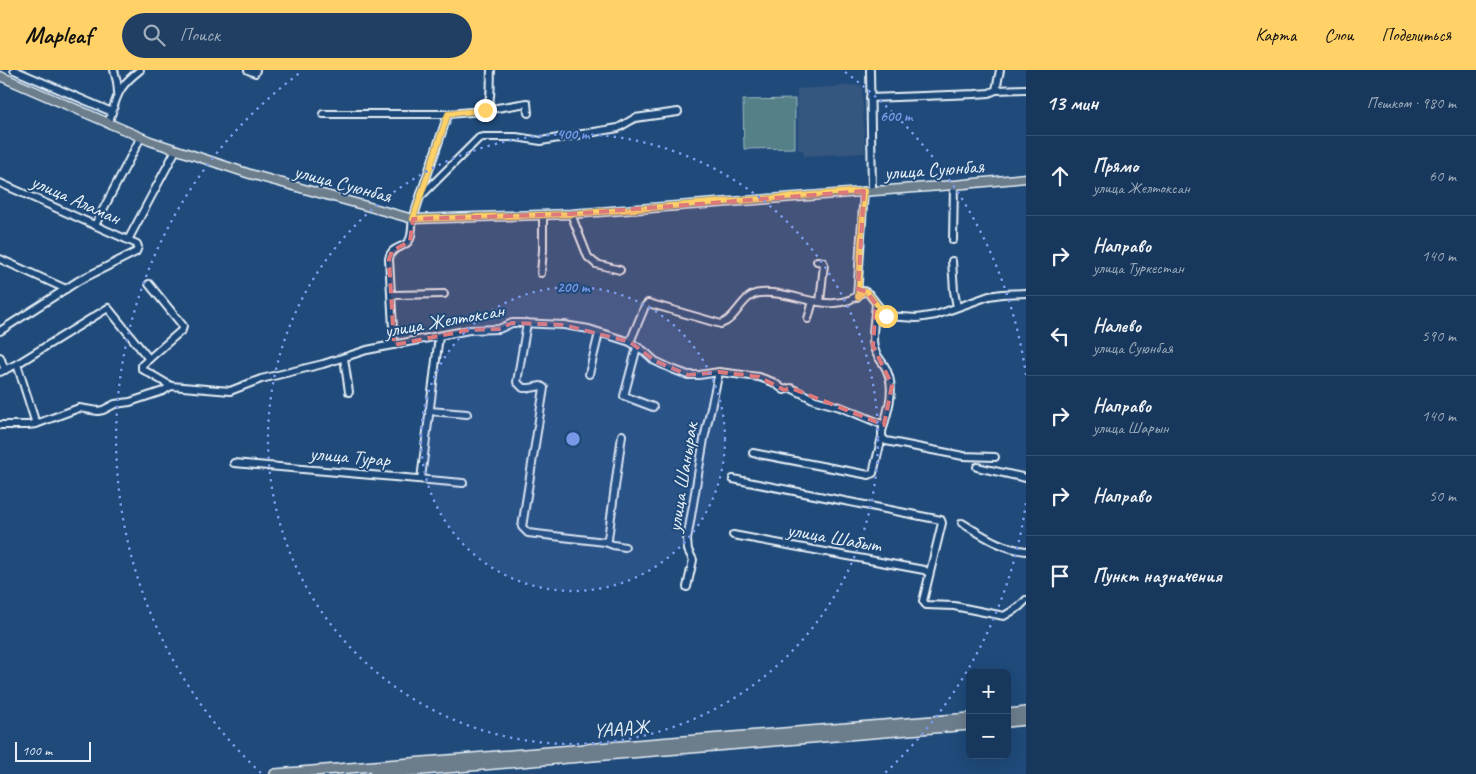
<!DOCTYPE html>
<html lang="ru">
<head>
<meta charset="utf-8">
<style>
	body { margin:0; font-family:Caveat,sans-serif; background:#203f62; color:#f1f3f6 }
	.controls { position:absolute; right:15px; bottom:15px; display:grid; overflow:hidden; border-radius:8px; box-shadow:0 5px 20px #0002 }
	.controls button { width:45px; height:45px; display:grid; place-items:center; padding:0; border:0; border-bottom:1px solid #365272; background:#17385c; color:#f1f3f6; font:25px sans-serif }
	.scale { position:absolute; left:15px; bottom:12px; width:76px; box-sizing:border-box; padding-left:5px; border:2px solid #e8f1f8; border-top:0; font-size:14px; line-height:18px; white-space:nowrap; color:#e8f1f8; -webkit-text-stroke:4px #1f4a7a; paint-order:stroke }
	.stop { position:absolute; width:15px; height:15px; margin:-11px; border:4px solid #ffd166; border-radius:50%; background:#fff }
	.stop.end { background:#ffd166; border-color:#fff; box-shadow:0 1px 5px #0008 }
	.list { margin:0; padding:0; list-style:none }
	h2 { display:flex; justify-content:space-between; align-items:center; height:65px; margin:0; padding:0 20px; font-size:21px }
	h2 small { font-size:16px; font-weight:400; color:#9eacbb }
	.list li { display:grid; grid-template-columns:32px 1fr auto; gap:15px; align-items:center; box-sizing:border-box; height:80px; padding:0 20px; border-top:1px solid #365272 }
	.list b { display:block; font-size:19px; white-space:nowrap }
	.list p { margin:0; font-size:16px; white-space:nowrap; color:#9eacbb }
	.list em { font-size:16px; font-style:normal; color:#9eacbb }
	.icon { flex:none; width:28px; height:28px; fill:none; stroke:currentColor; stroke-width:2; stroke-linecap:round; stroke-linejoin:round }
	.map { position:relative; flex:none; width:1026px; height:704px; overflow:hidden }
	header { display:flex; align-items:center; gap:30px; box-sizing:border-box; height:70px; padding:0 25px; background:#ffd166; color:#111 }
	header strong { font-size:24px }
	nav { display:flex; gap:28px; margin-inline-start:auto; font-size:18px }
	.search { width:350px; height:45px; background:#203f62; display:flex; align-items:center; gap:12px; box-sizing:border-box; padding:0 18px; border-radius:28px; color:#9eacbb; font-size:19px }
	main { display:flex }
	aside { flex:1; background:#17385c }
	.map>svg:first-child { display:block }
	.built { fill:#35577e }
	.green { fill:#558088; stroke:#9eb8c0 }
	.lines { fill:none; stroke-linecap:round; stroke-linejoin:round }
	.minor-casing { stroke:#e8f1f8; stroke-width:10 }
	.major-casing { stroke:#e8f1f8; stroke-width:11 }
	.highway-casing { stroke:#e8f1f8; stroke-width:12 }
	.minor { stroke:#1f4a7a; stroke-width:6 }
	.major { stroke:#6c7d8c; stroke-width:8 }
	.highway { stroke:#6c7d8c; stroke-width:9 }
	.route { stroke:#ffd166; stroke-width:6 }
	.marked { fill:#dd787b; fill-opacity:0.2; stroke:#dd787b; stroke-width:4; stroke-dasharray:10 6; stroke-linejoin:round }
	.ring { fill:none; stroke:#7897e6; stroke-width:2.5; stroke-dasharray:2.5 5 }
	.labels { text-anchor:middle; stroke-width:4; stroke-linejoin:round; paint-order:stroke }
	.street-label { font-size:20px; fill:#e8f1f8; stroke:#1f4a7a }
	.centre { fill:#7897e6; stroke:#1f4a7a; stroke-width:2.5 }
	.ring-label { font-size:15px; text-anchor:middle; font-weight:bold; fill:#7897e6; stroke:#1f4a7a; stroke-width:4; stroke-linejoin:round; paint-order:stroke }
</style>
</head>
<body>
<header>
<strong>Mapleaf</strong>
<div class="search"><svg class="icon" aria-label="search" viewBox="0 0 24 24"><circle cx="10" cy="10" r="6"/><path d="M15 15l6 6"/></svg>Поиск</div>
<nav><a>Карта</a><a>Слои</a><a>Поделиться</a></nav>
</header>
<main>
<div class="map">
<svg width="1026" height="704" viewBox="0 0 1026 704">
	<rect width="100%" height="100%" fill="#1f4a7a"/>
	<filter id="ink" filterUnits="userSpaceOnUse"><feTurbulence type="fractalNoise" baseFrequency=".02" numOctaves="2"/><feDisplacementMap in="SourceGraphic" scale="10" xChannelSelector="R" yChannelSelector="G"/><feConvolveMatrix kernelMatrix="1 2 1 2 8 2 1 2 1" color-interpolation-filters="sRGB"/></filter>
	<g filter="url(#ink)">
		<polygon class="built" points="862,15 865,83 804,86 803,80 798,80 797,19"/>
		<polygon class="green" points="795,29 795,78 744,79 743,30"/>
		<g class="lines">
			<g class="minor-casing">
				<g id="minor">
					<polyline points="14,0 112,42 108,54"/>
					<polyline points="114,0 117,12 118,22"/>
					<polyline points="248,0 255,3 256,0"/>
					<polyline points="870,0 872,120"/>
					<polyline points="996,20 1000,0"/>
					<polyline points="870,28 975,24 989,23 996,20 1026,19"/>
					<polyline points="485,40 527,33 528,43"/>
					<path d="M112,42C118,21 122,14 140,0"/>
					<path d="M323,44H448L483,41C493,35 490,12 491,0"/>
					<polyline points="0,113 137,174 138,177 136,182 78,211 0,261"/>
					<polyline points="421,126 479,68 484,67 516,67 541,71 618,58 635,48 678,42"/>
					<polyline points="571,144 588,187 596,194 620,200"/>
					<polyline points="95,155 141,67"/>
					<polyline points="128,170 176,80"/>
					<polyline points="953,170 954,115"/>
					<polyline points="0,189 66,219"/>
					<polyline points="817,191 823,192 824,194 820,232"/>
					<polyline points="952,191 954,221 957,237"/>
					<polyline points="541,203 543,180 543,145"/>
					<polyline points="149,214 183,256 182,260 142,295 142,299 171,316"/>
					<polyline points="391,225 444,224"/>
					<polyline points="857,227 864,121"/>
					<path d="M876,234C875,247 871,265 874,277C875,286 884,292 887,301C896,321 887,342 882,362V367L886,371L963,386L995,387"/>
					<polyline points="808,249 813,231"/>
					<polyline points="527,253 517,312 523,318 530,318 541,316 544,318 522,457 528,463 605,472 608,469 622,365"/>
					<path d="M630,272L645,236L648,233L721,254C737,249 742,224 760,223C798,220 831,249 864,221L869,224L886,246L917,248L936,245L989,226L1002,224L1026,223"/>
					<path d="M394,275L389,189C391,175 406,179 410,169C413,162 411,153 414,146C424,112 437,78 448,44"/>
					<polyline points="637,277 624,326 653,337"/>
					<polyline points="0,287 5,300"/>
					<polyline points="344,288 349,322"/>
					<polyline points="17,294 36,354"/>
					<polyline points="0,302 17,294 108,238 149,289"/>
					<polyline points="589,304 599,263"/>
					<polyline points="429,341 467,344"/>
					<polyline points="0,355 27,355 36,354 79,338 98,341 103,340 115,334 130,332 163,321 171,316 230,321 261,309 323,294 367,280 469,260 499,259 512,253 520,253 564,255 589,259 630,272 644,281 655,291 672,299 688,305 699,305 719,302 759,307 773,312 784,320 791,318 815,330 840,337 884,355"/>
					<polyline points="753,383 869,405 873,403 882,367"/>
					<polyline points="234,393 463,413"/>
					<polyline points="977,397 1026,408"/>
					<polyline points="421,409 439,266"/>
					<polyline points="733,409 941,450 942,453 923,531 926,535 954,536 1004,546 1019,537 1026,530"/>
					<path d="M962,453C982,465 1002,479 1026,481"/>
					<polyline points="733,465 924,500 929,503"/>
					<polyline points="605,472 613,475 625,477"/>
					<polyline points="687,517 693,490 688,480 687,470 704,369 719,302"/>
				</g>
			</g>
			<g class="major-casing">
				<polyline id="major" points="0,6 150,71 250,104 413,149 571,144 954,115 1026,108"/>
			</g>
			<g class="highway-casing">
				<g id="highway">
					<polyline points="1007,644 1026,642"/>
					<polyline points="1007,652 1026,650"/>
					<polyline points="275,704 970,648"/>
					<polyline points="374,704 970,655"/>
				</g>
			</g>
			<use href="#minor" class="minor"/>
			<use href="#major" class="major"/>
			<use href="#highway" class="highway"/>
		</g>
	</g>
	<g class="lines" filter="url(#ink)">
		<polyline class="route" points="485,40 448,44 413,149 571,144 864,121 858,227 864,221 867,222 886,246"/>
	</g>
	<path class="marked" d="M864,121L858,219L867,222L876,234L873,276L892,315L884,355L791,318L784,320L759,307L719,302L688,305L655,291L630,272L564,255L512,253L499,259L469,260L394,275L389,189L392,181L410,171L413,149L571,144Z"/>
	<circle cx="573" cy="369" r="152" fill="#7897e6" fill-opacity=".12"/>
	<g class="ring">
		<circle cx="573" cy="369" r="152"/>
		<circle cx="573" cy="369" r="305"/>
		<path d="M1026 433A457 457 0 0 1 885 703M261 703A457 457 0 0 1 301 2M845 2A457 457 0 0 1 1026 305"/>
	</g>
	<g class="labels">
		<g class="street-label">
			<text transform="translate(934 99) rotate(-4)" y="7">улица Суюнбая</text>
			<text transform="translate(343 113) rotate(15)" y="7">улица Суюнбая</text>
			<text transform="translate(76 129) rotate(24)" y="7">улица Аламан</text>
			<text transform="translate(444 250) rotate(-10)" y="7">улица Желтоксан</text>
			<text transform="translate(350 386) rotate(5)" y="7">улица Турар</text>
			<text transform="translate(682 407) rotate(-81)" y="7">улица Шанырак</text>
			<text transform="translate(834 467) rotate(10)" y="7">улица Шабыт</text>
			<text transform="translate(621 658) rotate(-5)" y="7">ҮАААЖ</text>
		</g>
	</g>
	<circle cx="573" cy="369" r="8" class="centre"/>
	<g class="ring-label">
		<text x="896" y="51">600 m</text>
		<text x="573" y="69">400 m</text>
		<text x="573" y="222">200 m</text>
	</g>
</svg>
<div class="controls">
<button>+</button>
<button>−</button>
</div>
<div class="scale">100 m</div>
<div class="stop" style="left:886px;top:246px"></div>
<div class="stop end" style="left:485px;top:40px"></div>
</div>
<aside>
<h2>13 мин<small>Пешком · 980 m</small></h2>
<ul class="list">
<li><svg class="icon" aria-label="ahead" viewBox="0 0 24 24"><path d="M12 20V5M6 11l6-6 6 6"/></svg><div><b>Прямо</b><p>улица Желтоксан</p></div><em>60 m</em></li>
<li><svg class="icon" aria-label="right" viewBox="0 0 24 24"><path d="M7 20v-9h11M14 6l5 5-5 5"/></svg><div><b>Направо</b><p>улица Туркестан</p></div><em>140 m</em></li>
<li><svg class="icon" aria-label="left" viewBox="0 0 24 24"><path d="M17 20v-9H6M10 6l-5 5 5 5"/></svg><div><b>Налево</b><p>улица Суюнбая</p></div><em>590 m</em></li>
<li><svg class="icon" aria-label="right" viewBox="0 0 24 24"><path d="M7 20v-9h11M14 6l5 5-5 5"/></svg><div><b>Направо</b><p>улица Шарын</p></div><em>140 m</em></li>
<li><svg class="icon" aria-label="right" viewBox="0 0 24 24"><path d="M7 20v-9h11M14 6l5 5-5 5"/></svg><div><b>Направо</b></div><em>50 m</em></li>
<li><svg class="icon" aria-label="arrive" viewBox="0 0 24 24"><path d="M6 21V4h12l-3 4 3 4H6"/></svg><div><b>Пункт назначения</b></div></li>
</ul>
</aside>
</main>
</body>
</html>
